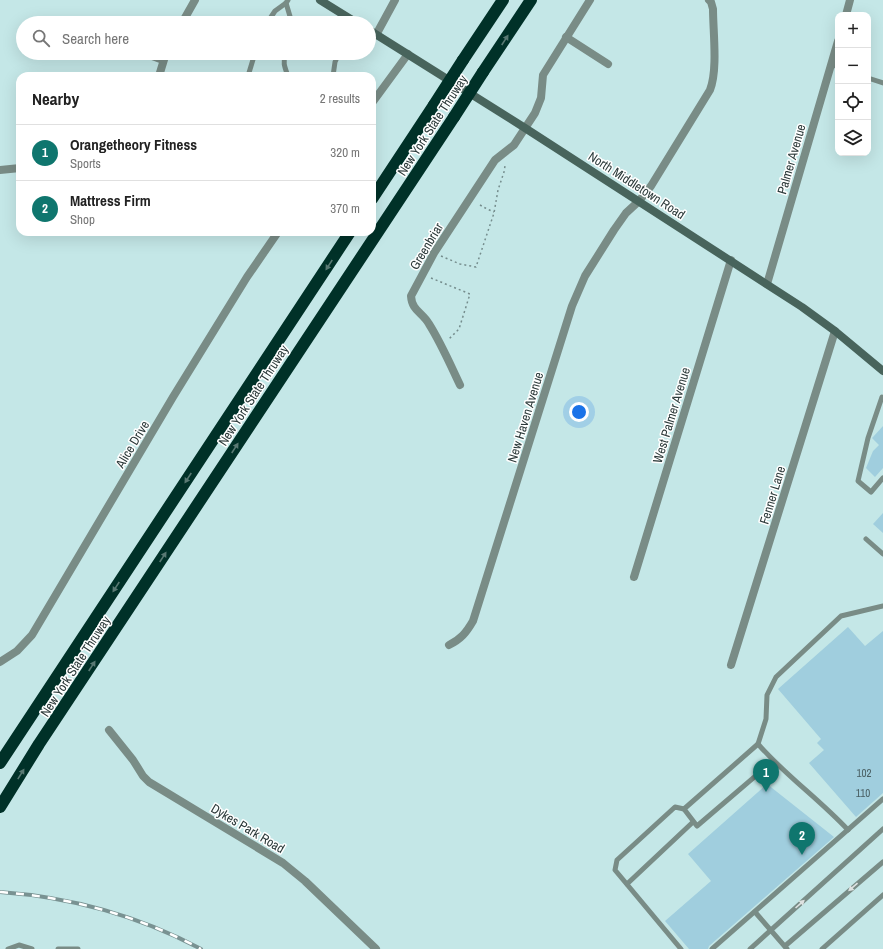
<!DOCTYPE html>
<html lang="en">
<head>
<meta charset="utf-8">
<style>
	body { margin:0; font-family:"Archivo Narrow",sans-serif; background:#f6f6f6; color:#222 }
	.controls { position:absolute; right:12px; top:12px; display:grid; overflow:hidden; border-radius:8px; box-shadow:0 4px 16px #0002 }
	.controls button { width:36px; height:36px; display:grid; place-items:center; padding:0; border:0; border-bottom:1px solid #e0e0e0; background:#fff; color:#222; font:20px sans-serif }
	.you { position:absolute; left:579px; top:412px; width:14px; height:14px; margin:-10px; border:3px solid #fff; border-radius:50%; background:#1a73e8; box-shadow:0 0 0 6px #1a73e833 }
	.badge { display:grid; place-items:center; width:26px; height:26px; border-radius:50%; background:#0f766e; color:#fff; font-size:13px; font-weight:700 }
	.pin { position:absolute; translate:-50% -33px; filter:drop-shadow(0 1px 2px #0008) }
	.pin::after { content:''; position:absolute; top:21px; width:14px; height:12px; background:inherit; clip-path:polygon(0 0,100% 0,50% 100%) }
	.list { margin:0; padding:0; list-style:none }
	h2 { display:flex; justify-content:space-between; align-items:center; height:52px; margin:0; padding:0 16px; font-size:17px }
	h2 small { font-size:13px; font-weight:400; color:#767676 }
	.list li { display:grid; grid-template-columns:26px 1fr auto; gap:12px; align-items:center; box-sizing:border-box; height:56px; padding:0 16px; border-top:1px solid #e0e0e0 }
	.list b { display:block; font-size:15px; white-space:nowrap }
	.list p { margin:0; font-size:13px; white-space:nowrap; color:#767676 }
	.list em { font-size:13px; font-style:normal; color:#767676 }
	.icon { flex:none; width:22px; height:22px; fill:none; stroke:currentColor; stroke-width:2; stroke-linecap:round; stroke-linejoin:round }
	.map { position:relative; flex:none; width:883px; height:949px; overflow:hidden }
	.search { position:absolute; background:#fff; box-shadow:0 4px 16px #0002; left:16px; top:16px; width:360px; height:44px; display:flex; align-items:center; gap:10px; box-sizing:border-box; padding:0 14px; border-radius:22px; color:#767676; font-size:15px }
	.panel { position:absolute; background:#fff; box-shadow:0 4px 16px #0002; left:16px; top:72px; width:360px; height:164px; border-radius:12px }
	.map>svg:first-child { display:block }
	.building { fill:#a0cede }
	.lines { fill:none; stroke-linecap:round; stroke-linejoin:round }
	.path { stroke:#758d8d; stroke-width:1.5; stroke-dasharray:2 3; stroke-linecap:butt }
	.lane { stroke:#798c86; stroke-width:5 }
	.street { stroke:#798c86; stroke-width:8 }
	.secondary { stroke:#48645c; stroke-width:8 }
	.highway { stroke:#003128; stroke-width:12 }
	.rail-casing { stroke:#799292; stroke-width:4 }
	.rail { stroke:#fff; stroke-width:2.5; stroke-dasharray:8; stroke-linecap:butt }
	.highway-bridge { stroke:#003128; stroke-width:12 }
	.oneway { fill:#597973 }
	.oneway2 { fill:#dee2e1 }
	.labels { text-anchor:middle; stroke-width:3; stroke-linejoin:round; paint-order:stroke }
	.number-label { font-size:11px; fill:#495f63 }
	.street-label { font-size:13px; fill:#2c3a3a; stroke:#fff }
</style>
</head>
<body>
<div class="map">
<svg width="883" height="949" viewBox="0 0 883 949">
	<rect width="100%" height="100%" fill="#c4e7e7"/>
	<g class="building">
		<polygon points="883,426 883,468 875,477 866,468 873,451 879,445 872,438 873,437"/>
		<polygon points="883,513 883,533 873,524"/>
		<polygon points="848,627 865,646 883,631 883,793 856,817 809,763 824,750 817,743 821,739 778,689"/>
		<polygon points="767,784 834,837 709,946 708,949 689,949 665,921 711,881 688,854"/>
	</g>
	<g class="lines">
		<g class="path">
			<polyline points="480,205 487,209 494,212"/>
			<polyline points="441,256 460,264 476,267 494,213 498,190 504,172 505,166"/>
			<polyline points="431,278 470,294 459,329 448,340"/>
		</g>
		<g class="lane">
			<polyline points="286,3 292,23"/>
			<polyline points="267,23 275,11 286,3 288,0"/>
			<path d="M286,53C282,62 285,68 288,76"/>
			<polyline points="831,64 838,67"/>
			<polyline points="248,76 255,53"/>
			<polyline points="333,76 335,62 339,53"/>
			<polyline points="868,78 883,83"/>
			<polyline points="882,397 868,438 858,481 871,492 883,478"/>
			<polyline points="866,539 883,554"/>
			<polyline points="758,744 684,809 697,826 773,761"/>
			<path d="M848,830C819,799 785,775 758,744L766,719L767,695L776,677L841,616L883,606"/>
			<polyline points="627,884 693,822"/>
			<polyline points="755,912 787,949"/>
			<polyline points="785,946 883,862"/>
			<polyline points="8,949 19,945 32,949"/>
			<polyline points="58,949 78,949"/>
			<polyline points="681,949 615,870 617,860 675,807 684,809"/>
			<polyline points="712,949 883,799"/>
			<polyline points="750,949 883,829"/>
			<polyline points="822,949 883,895"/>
		</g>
		<g class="street">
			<polyline points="846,15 850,0"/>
			<polyline points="182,23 195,0"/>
			<polyline points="376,35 395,0"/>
			<polyline points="566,37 608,64"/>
			<polyline points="144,53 163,60"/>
			<polyline points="159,76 166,53"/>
			<polyline points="372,103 408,54"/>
			<polyline points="0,170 20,168"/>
			<polyline points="767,284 838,41"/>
			<path d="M460,385C450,364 441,343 429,324C422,312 412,311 411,296L434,253L495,160L514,145L535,113L541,98L543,75L590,0"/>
			<polyline points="634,577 731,260"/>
			<path d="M449,645C461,639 466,633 473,621L572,306L585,276L614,230L626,213L639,201L651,186L710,90C718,70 713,31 713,9L711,2L709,0"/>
			<polyline points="0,662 17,651 32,635 173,397 247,277 278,232"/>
			<polyline points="731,665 835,331"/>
			<polyline points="109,730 133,760 143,776 149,782 283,863 305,881 376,949"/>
		</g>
		<g class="secondary">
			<polyline points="320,0 357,23"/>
			<polyline points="369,30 525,128 802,307 835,331 883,371"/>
		</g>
		<g class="highway">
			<polyline points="463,60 503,0"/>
			<polyline points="483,72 531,0"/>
			<polyline points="372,199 434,105"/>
			<polyline points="0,763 350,232"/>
			<polyline points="0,807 39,744 454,117"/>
		</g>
		<g class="rail-casing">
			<path id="rail" d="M0,892C70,897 139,916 201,949"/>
		</g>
		<use href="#rail" class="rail"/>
		<g class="highway-bridge">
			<polyline points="434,105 463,60"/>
			<polyline points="454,117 483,72"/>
		</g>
	</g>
	<defs><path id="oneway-solid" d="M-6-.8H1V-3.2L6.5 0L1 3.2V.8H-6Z"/></defs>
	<g class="oneway">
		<use href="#oneway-solid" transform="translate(505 40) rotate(-57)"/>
		<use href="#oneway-solid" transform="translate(329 265) rotate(123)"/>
		<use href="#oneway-solid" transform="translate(235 448) rotate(-57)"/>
		<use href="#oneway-solid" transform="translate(188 478) rotate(123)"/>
		<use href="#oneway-solid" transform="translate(163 557) rotate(-57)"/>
		<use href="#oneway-solid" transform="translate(116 587) rotate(123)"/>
		<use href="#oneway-solid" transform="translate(92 666) rotate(-57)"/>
		<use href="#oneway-solid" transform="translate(21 774) rotate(-58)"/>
	</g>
	<g class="oneway2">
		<use href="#oneway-solid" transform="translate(853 887) rotate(139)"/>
		<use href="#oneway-solid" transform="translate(800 904) rotate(-42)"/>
	</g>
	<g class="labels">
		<g class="number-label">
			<text x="864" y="777">102</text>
			<text x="863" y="797">110</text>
		</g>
		<g class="street-label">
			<text transform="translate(432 125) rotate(-57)" y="5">New York State Thruway</text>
			<text transform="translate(791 159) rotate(-74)" y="5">Palmer Avenue</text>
			<text transform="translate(637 185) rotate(33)" y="5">North Middletown Road</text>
			<text transform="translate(426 246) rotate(-59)" y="5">Greenbriar</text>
			<text transform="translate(253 395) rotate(-57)" y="5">New York State Thruway</text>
			<text transform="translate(671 415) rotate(-73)" y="5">West Palmer Avenue</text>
			<text transform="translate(525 417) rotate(-73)" y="5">New Haven Avenue</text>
			<text transform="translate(132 444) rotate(-59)" y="5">Alice Drive</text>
			<text transform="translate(772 495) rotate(-73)" y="5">Fenner Lane</text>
			<text transform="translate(75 666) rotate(-57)" y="5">New York State Thruway</text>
			<text transform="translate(248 828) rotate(31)" y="5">Dykes Park Road</text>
		</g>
	</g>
</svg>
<div class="controls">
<button>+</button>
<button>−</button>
<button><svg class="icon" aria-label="locate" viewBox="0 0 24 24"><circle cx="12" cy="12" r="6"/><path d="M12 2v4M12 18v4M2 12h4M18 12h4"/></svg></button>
<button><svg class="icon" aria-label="layers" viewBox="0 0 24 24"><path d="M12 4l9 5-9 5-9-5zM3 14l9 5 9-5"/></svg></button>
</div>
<div class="you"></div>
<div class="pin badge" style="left:766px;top:792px">1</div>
<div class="pin badge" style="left:802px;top:855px">2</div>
<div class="search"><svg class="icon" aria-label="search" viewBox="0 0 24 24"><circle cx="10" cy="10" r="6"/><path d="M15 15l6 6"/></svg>Search here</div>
<section class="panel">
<h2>Nearby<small>2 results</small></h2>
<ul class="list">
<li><span class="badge">1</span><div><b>Orangetheory Fitness</b><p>Sports</p></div><em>320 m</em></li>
<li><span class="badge">2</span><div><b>Mattress Firm</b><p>Shop</p></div><em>370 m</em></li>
</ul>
</section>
</div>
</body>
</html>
